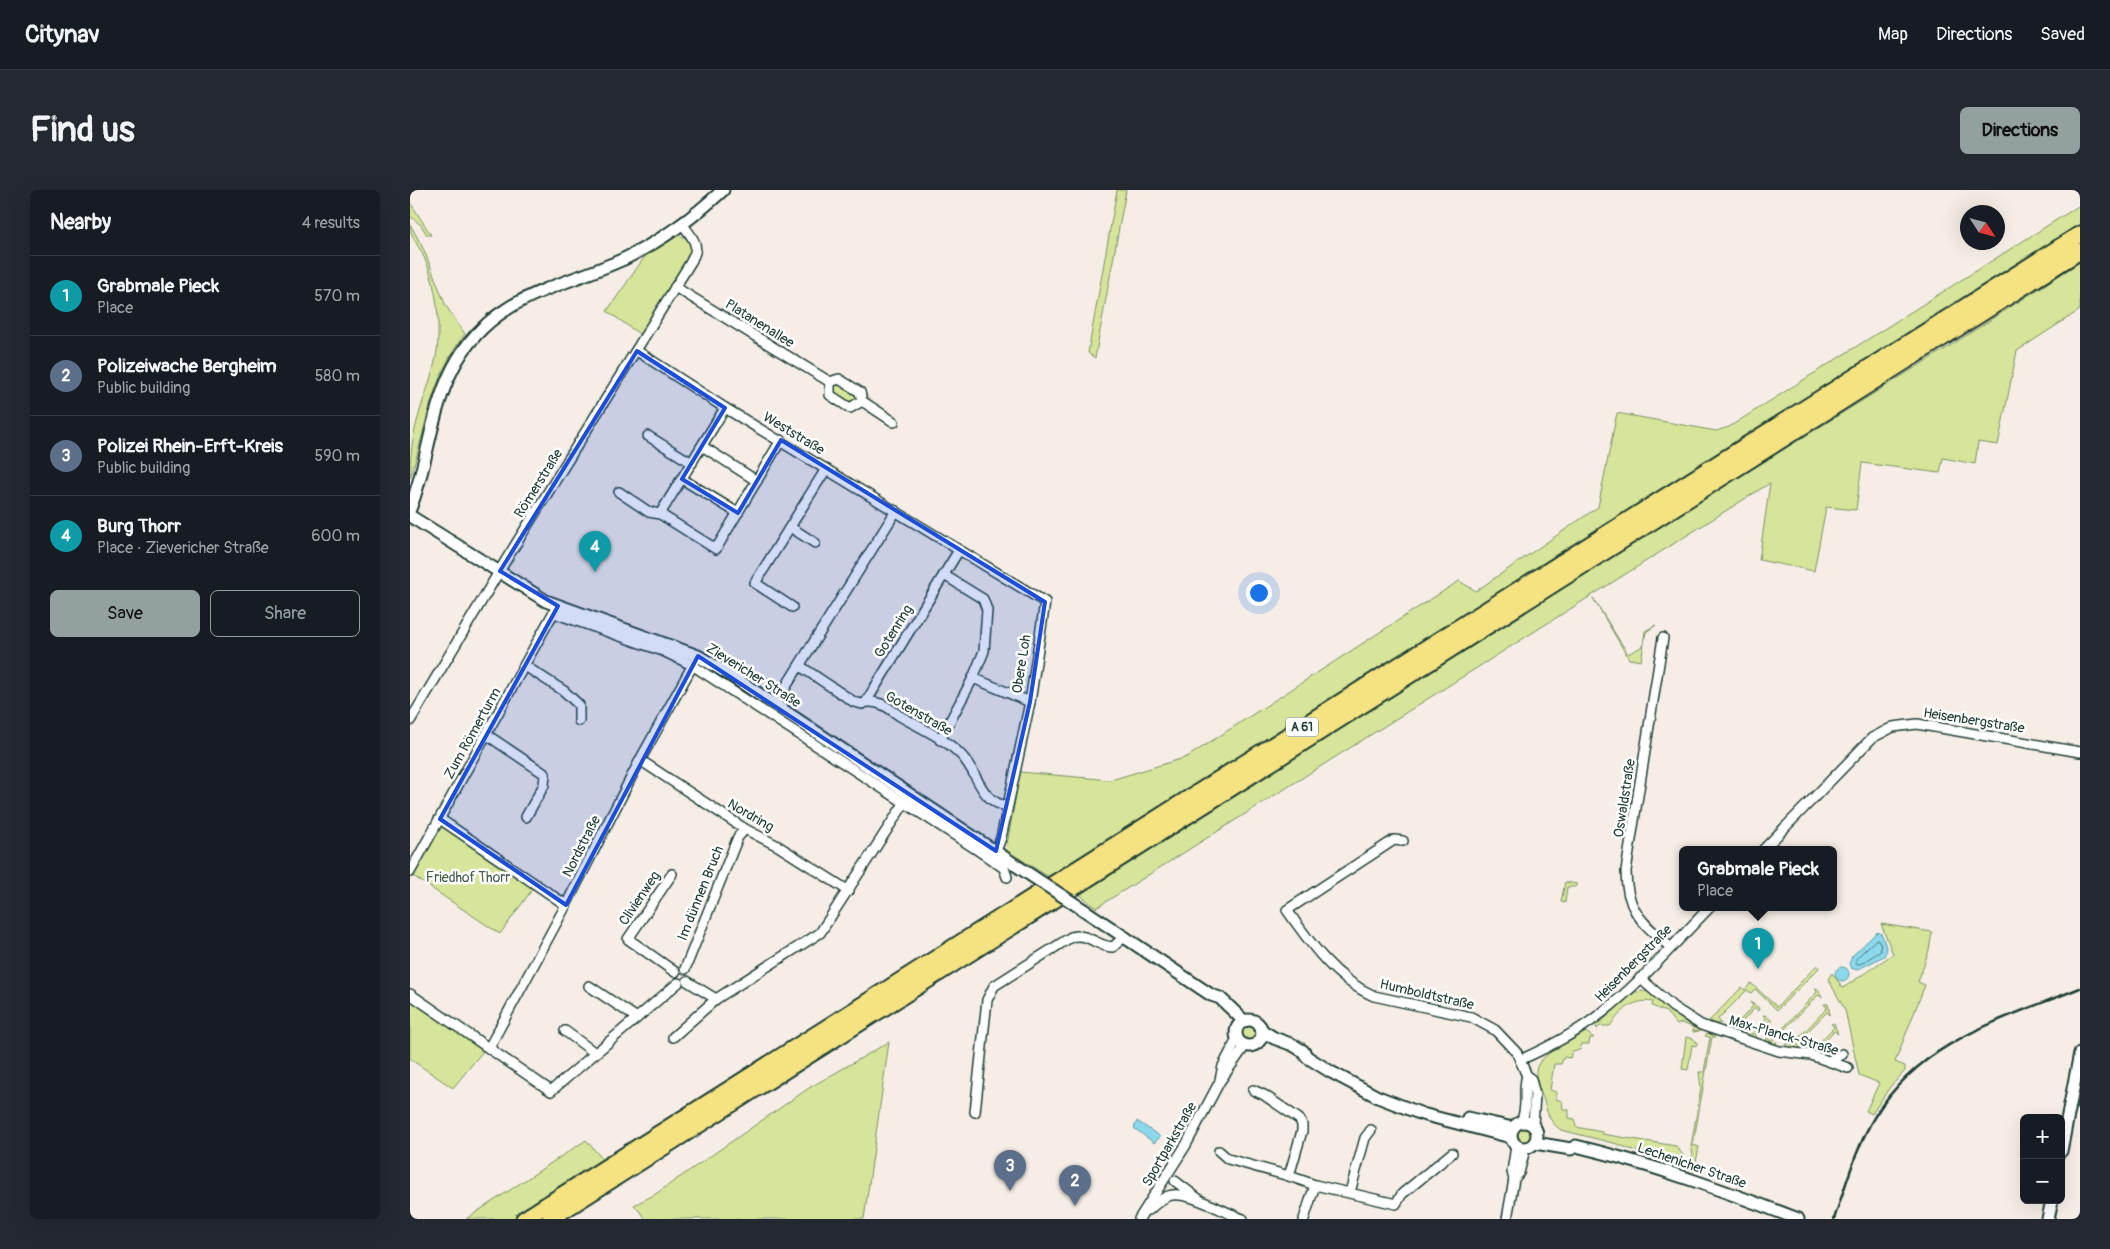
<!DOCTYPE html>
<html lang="en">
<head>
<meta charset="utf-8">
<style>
	body { margin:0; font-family:Pangolin,sans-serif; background:#242831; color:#f1f3f6 }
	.controls { position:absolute; right:15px; bottom:15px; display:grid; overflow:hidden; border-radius:8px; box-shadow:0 5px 20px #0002 }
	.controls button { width:45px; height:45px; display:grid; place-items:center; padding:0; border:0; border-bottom:1px solid #363941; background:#171b24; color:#f1f3f6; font:25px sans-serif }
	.compass { position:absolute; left:1550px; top:15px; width:45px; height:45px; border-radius:50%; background:#171b24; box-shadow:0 5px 20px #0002; rotate:126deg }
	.you { position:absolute; left:848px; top:402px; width:18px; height:18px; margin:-12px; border:4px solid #fff; border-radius:50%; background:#1a73e8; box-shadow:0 0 0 8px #1a73e833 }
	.badge { display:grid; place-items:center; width:32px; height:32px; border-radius:50%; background:#92a19f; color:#fff; font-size:16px; font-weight:700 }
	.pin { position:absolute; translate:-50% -41px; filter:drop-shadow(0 1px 2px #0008) }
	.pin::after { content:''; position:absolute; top:26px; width:18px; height:15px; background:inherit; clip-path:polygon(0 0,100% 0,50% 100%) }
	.popup { position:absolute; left:1269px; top:656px; width:158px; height:65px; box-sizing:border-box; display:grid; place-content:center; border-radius:8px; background:#171b24; filter:drop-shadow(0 1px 4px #0005); font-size:16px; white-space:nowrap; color:#9ea1a6 }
	.popup b { font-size:19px; color:#f1f3f6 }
	.popup::after { content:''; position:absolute; left:50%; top:100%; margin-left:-10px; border:10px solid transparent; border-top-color:#171b24 }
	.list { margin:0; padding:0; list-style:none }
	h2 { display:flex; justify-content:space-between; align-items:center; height:65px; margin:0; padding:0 20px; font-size:21px }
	h2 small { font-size:16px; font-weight:400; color:#9ea1a6 }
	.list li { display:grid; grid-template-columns:32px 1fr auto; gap:15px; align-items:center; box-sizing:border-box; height:80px; padding:0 20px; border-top:1px solid #363941 }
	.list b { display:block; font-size:19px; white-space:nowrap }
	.list p { margin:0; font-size:16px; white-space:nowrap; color:#9ea1a6 }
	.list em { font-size:16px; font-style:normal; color:#9ea1a6 }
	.actions { display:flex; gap:10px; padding:15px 20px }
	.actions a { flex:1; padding:11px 0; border:1px solid #92a19f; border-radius:8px; text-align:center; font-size:18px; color:#92a19f }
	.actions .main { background:#92a19f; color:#111 }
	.map { position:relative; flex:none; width:1670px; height:1029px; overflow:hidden; border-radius:8px }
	header { display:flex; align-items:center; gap:30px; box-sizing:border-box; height:70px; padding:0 25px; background:#171b24; border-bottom:1px solid #363941 }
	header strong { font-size:24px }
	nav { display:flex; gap:28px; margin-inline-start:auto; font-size:18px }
	.intro { display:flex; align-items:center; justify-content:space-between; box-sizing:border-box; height:120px; padding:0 30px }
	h1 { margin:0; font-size:35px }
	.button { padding:12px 22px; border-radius:8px; background:#92a19f; color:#111; font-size:18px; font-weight:700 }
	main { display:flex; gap:30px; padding:0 30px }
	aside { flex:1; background:#171b24; border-radius:8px; box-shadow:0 5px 20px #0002 }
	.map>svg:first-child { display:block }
	.green { fill:#d6e599; stroke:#7a9166 }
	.water { fill:#8cd8ec; stroke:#609aa2 }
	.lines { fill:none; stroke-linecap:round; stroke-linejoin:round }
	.shore { stroke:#4b7b7e; stroke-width:1 }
	.street-casing { stroke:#1f3d34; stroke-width:12 }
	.secondary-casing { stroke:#1f3d34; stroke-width:15 }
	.highway-casing { stroke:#1f3d34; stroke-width:19 }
	.street { stroke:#fff; stroke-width:9 }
	.secondary { stroke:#fff; stroke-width:11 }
	.highway { stroke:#f5e382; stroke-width:15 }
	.rail { stroke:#1f3d34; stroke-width:2.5 }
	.secondary-bridge-casing { stroke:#1f3d34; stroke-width:15; stroke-linecap:butt }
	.secondary-bridge { stroke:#fff; stroke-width:11 }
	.marked { fill:#1d4ed8; fill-opacity:0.2; stroke:#1d4ed8; stroke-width:4; stroke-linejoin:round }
	.labels { text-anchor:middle; stroke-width:5; stroke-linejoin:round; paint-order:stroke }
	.shield { fill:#fff; stroke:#627771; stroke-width:1 }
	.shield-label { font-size:12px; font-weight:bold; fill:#1f3d34 }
	.street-label { font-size:14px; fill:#1f3d34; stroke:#fff }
	.park-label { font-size:14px; fill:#445f48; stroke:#fff }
</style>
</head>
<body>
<header>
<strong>Citynav</strong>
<nav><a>Map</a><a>Directions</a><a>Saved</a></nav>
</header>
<div class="intro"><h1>Find us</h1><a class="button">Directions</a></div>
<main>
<aside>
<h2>Nearby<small>4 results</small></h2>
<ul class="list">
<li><span class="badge" style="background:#0f9aa8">1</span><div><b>Grabmale Pieck</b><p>Place</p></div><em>570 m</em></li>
<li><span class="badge" style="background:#5c6f8a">2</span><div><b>Polizeiwache Bergheim</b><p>Public building</p></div><em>580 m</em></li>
<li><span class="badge" style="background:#5c6f8a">3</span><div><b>Polizei Rhein-Erft-Kreis</b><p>Public building</p></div><em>590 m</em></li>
<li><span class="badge" style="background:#0f9aa8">4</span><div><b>Burg Thorr</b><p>Place · Zievericher Straße</p></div><em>600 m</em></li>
</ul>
<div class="actions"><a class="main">Save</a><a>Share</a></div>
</aside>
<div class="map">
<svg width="1670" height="1029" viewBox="0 0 1670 1029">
	<rect width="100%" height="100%" fill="#f6eee6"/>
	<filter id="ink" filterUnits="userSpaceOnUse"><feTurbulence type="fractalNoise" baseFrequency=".02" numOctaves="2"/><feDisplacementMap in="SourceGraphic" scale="10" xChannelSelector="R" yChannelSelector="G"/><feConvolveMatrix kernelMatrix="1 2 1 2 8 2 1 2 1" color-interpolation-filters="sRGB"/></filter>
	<g filter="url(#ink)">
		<g class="green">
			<polygon points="707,0 716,0 685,168 678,163"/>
			<polygon points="0,12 21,45 17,45 11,35 0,26"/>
			<polygon points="1670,15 1670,34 639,687 596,660 610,582 701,590 777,567 1049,391 1066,401 1188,317 1207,223 1306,241 1319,237"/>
			<path d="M0,34L14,60L36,116L55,144C19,191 18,234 0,288C0,267 2,248 8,228C15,201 28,175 28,147C29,119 25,90 13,65C8,54 0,47 0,34Z"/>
			<path d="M268,45C278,48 282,52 282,63L232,146L197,121L236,65Z"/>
			<polygon points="1670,72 1670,120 1607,161 1588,255 1568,252 1565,274 1533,268 1530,283 1452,273 1446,320 1416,317 1404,381 1349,370 1360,293 686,718 669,704 1175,383 1540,156"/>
			<path d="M427,195H431L447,207L445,211C438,213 425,205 424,198Z"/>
			<polygon points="1183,408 1218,464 1233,456 1235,441 1246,435 1236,442 1231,471 1219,469"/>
			<polygon points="31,634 124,697 90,744 3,686"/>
			<polygon points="1155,692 1167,694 1165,697 1157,697 1155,713 1151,712"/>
			<polygon points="1471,734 1522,742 1519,760 1508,792 1515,795 1485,872 1495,876 1495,881 1480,897 1462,924 1456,921 1469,893 1449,885 1435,820 1418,789 1422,783 1433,798 1483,764"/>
			<polygon points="1407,775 1409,778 1367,820 1345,799 1341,803 1337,800 1308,829 1311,833 1308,834 1299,831 1332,797 1335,800 1341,793 1367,817"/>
			<polygon points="1405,798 1408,799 1412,807 1408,805 1364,850 1367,853 1366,854 1356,851 1357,848 1361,851 1407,802"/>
			<path d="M1235,801L1244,806L1265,825L1290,841L1283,842V837L1271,833L1267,835L1256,822L1242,816L1243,812C1223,808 1211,821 1200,836H1190L1187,839L1186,836L1225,802Z"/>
			<polygon points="0,809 73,861 43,898 0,869"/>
			<polygon points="1340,812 1349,818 1348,821 1345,818 1327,837 1330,840 1328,841 1318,838 1320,834 1324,837 1343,816"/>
			<polygon points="1414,814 1418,814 1420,825 1417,822 1386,853 1390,857 1388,859 1376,857 1378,852 1382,855 1417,818"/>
			<polygon points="1353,825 1355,825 1361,830 1362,834 1358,831 1345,844 1347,848 1338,845 1338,841 1342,844 1356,829"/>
			<polygon points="1424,833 1428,844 1424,841 1407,858 1409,862 1400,860 1401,855 1404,858 1424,837 1421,834"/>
			<circle cx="839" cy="843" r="8"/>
			<path d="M1176,842L1184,848H1180L1179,854H1172L1170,860L1162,861L1160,868L1154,867L1151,874H1144L1140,900L1146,902V909L1152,911L1153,919L1159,920V928L1165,929L1166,937L1192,942V944L1266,956L1273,965L1272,975L1266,976L1207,954L1151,940C1140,933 1137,923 1134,911C1131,902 1125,891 1126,881C1127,864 1163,851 1176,842Z"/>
			<polygon points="1298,842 1304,844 1305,847 1302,847 1283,955 1289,957 1284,982 1278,980 1283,965 1281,956 1291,898 1289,882 1294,882 1300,847 1295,846"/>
			<path d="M1276,847C1282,848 1287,849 1287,856L1282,855L1278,880L1272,879Z"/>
			<polygon points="479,852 454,1029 236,1029 224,1015 244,1005 399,898"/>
			<circle cx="1115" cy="945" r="8"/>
			<polygon points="176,950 194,971 104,1029 56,1029"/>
		</g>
		<g class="water">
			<polygon points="1469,742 1472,745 1477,760 1474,766 1447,780 1441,778 1439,774 1442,766 1466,743"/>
			<circle cx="1432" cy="784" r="7"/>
			<polygon points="727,931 748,945 750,947 744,953 724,938"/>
		</g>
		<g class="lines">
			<polygon class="shore" points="1467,749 1470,753 1471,761 1450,774 1446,774 1446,769"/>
			<g class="street-casing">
				<g id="street">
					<path d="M273,35C281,46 291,55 282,69"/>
					<polyline points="265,97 420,192 429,189 450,202 452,211 484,232"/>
					<polyline points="227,161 315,218 635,412 620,512 591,648 586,661"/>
					<polyline points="420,192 420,205 440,218 452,211"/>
					<polyline points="315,218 250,324 306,359 371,250"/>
					<polyline points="238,246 282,273"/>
					<polyline points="292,256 347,291"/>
					<polyline points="272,289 328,323"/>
					<polyline points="209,302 239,322 250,324"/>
					<polyline points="380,337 405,353"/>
					<polyline points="382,417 345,393 416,279"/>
					<polyline points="144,423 253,461 282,475 566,659 594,678 597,687"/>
					<path d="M1253,448L1216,681C1216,721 1232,732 1260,757"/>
					<polyline points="115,476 154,501 169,515 169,531"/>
					<path d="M390,476L444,512L452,514C457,511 465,512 471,514C477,516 484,522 490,526C511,538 536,549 552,566C568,583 571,613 597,616"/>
					<polyline points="563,488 620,512"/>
					<polyline points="456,512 549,360"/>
					<polyline points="365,514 486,321"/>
					<polyline points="0,531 96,370 282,70"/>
					<polyline points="77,545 135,584 134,595 116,627"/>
					<polyline points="530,550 563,488 574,461 577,420 573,409 534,385"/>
					<polyline points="230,570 335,639 368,656 439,701"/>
					<polyline points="30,629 156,715"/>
					<path d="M993,651L984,650L877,720C900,753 925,789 964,806L1061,827L1085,840L1107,863L1117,886L1121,889L1125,905L1123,935"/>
					<polyline points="1353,660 1462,548 1483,537 1507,534 1670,562"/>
					<polyline points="0,682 146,418"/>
					<polyline points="262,684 218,749 265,782"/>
					<polyline points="275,779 328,647 335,639"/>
					<polyline points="1230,788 1263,817 1291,835 1369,861 1401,865 1438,878"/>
					<polyline points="277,791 306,809 410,743 495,612"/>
					<polyline points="179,796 227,828"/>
					<polyline points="0,804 141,901 268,793"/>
					<polyline points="155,841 185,863"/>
					<polyline points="263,847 306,809"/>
					<polyline points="81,860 81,854 156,715 230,570 285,471"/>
					<path d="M1110,870C1139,857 1168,842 1193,822C1231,792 1265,753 1299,718"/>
					<polyline points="1419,871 1432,864"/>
					<polyline points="810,890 813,876 827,849"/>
					<polyline points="843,900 854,905 889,929 892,934 892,941 879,986 905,995 986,1014 992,1004 1042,963"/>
					<path d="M565,922L577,810L584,796L661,747C678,742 687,757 703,757L715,746"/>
					<path d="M1111,932C1119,916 1112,899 1117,886"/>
					<polyline points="809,961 818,969 879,986"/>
					<polyline points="1104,989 1109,983 1115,959"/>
					<polyline points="765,991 790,1010"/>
					<polyline points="940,1002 955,948 961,940"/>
					<path d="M739,1020C744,1015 751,1009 758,1006C776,999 815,1023 833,1029"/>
					<polyline points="729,1029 776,955 810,891 835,856"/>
					<polyline points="894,1029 905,995"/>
					<polyline points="1097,1029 1104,989 1102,982 1106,956"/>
				</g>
			</g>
			<g class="secondary-casing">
				<g id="secondary">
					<path d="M0,319C18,273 20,223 43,178C80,106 147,99 214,69C251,51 283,28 313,0"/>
					<polyline points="0,326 136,411 288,466 319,484 625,688"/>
					<polyline points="674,720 801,805 810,808 834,831"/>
					<circle cx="839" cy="843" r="13"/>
					<polyline points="851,840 864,848 883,855 893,861 897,867 921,882 968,907 1012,924 1101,947"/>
					<polyline points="1058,928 1103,938"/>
					<circle cx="1114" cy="945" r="13"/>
					<path d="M1125,953L1161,959L1166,956C1242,974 1315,1001 1388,1029"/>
					<polyline points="1651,961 1670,863"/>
					<polyline points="1638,1029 1642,1010"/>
				</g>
			</g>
			<g class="highway-casing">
				<g id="highway">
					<polyline points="114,1029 1670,44"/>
					<polyline points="140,1029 1670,61"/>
				</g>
			</g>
			<use href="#street" class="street"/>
			<use href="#secondary" class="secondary"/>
			<use href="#highway" class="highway"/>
			<path class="rail" d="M1424,1029C1436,995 1446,957 1465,926C1512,850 1592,830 1670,798"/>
			<g class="secondary-bridge-casing">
				<polyline id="secondary-bridge" points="625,688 674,720"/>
			</g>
			<use href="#secondary-bridge" class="secondary-bridge"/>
		</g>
	</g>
	<path class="marked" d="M227,161L315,218L272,289L328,323L371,250L635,412L620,512L586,661L288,466L156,715L30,629L148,416L90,381Z"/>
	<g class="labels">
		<rect class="shield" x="876" y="527.5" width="32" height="19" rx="4"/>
		<g class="shield-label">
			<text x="892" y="541">A 61</text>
		</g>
		<g class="street-label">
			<text transform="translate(350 133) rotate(32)" y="5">Platanenallee</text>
			<text transform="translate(384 243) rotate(31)" y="5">Weststraße</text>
			<text transform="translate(128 293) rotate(-58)" y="5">Römerstraße</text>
			<text transform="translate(483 441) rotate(-58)" y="5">Gotenring</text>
			<text transform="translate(611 474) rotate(-81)" y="5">Obere Loh</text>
			<text transform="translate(344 485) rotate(32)" y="5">Zievericher Straße</text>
			<text transform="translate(509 523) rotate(30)" y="5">Gotenstraße</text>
			<text transform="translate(1564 530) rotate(9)" y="5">Heisenbergstraße</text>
			<text transform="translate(62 543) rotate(-61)" y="5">Zum Römerturm</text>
			<text transform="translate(1214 608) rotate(-81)" y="5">Oswaldstraße</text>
			<text transform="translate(341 625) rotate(30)" y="5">Nordring</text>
			<text transform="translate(171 656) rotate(-63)" y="5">Nordstraße</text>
			<text transform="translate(290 703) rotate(-68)" y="5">Im dünnen Bruch</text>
			<text transform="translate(229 708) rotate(-56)" y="5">Clivienweg</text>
			<text transform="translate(1223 773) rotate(-45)" y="5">Heisenbergstraße</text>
			<text transform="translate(1017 804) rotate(13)" y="5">Humboldtstraße</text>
			<text transform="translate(1374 845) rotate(16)" y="5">Max-Planck-Straße</text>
			<text transform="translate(759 954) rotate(-60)" y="5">Sportparkstraße</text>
			<text transform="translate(1282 975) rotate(19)" y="5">Lechenicher Straße</text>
		</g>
		<g class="park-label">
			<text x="58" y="692">Friedhof Thorr</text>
		</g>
	</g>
</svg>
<div class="controls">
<button>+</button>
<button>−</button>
</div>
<svg class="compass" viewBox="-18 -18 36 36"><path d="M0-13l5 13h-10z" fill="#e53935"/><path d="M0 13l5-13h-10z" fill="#9ea1a6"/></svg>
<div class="you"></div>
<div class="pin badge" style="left:1348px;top:779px;background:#0f9aa8">1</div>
<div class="popup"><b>Grabmale Pieck</b>Place</div>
<div class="pin badge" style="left:665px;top:1016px;background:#5c6f8a">2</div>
<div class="pin badge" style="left:600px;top:1001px;background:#5c6f8a">3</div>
<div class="pin badge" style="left:185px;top:382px;background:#0f9aa8">4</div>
</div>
</main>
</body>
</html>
